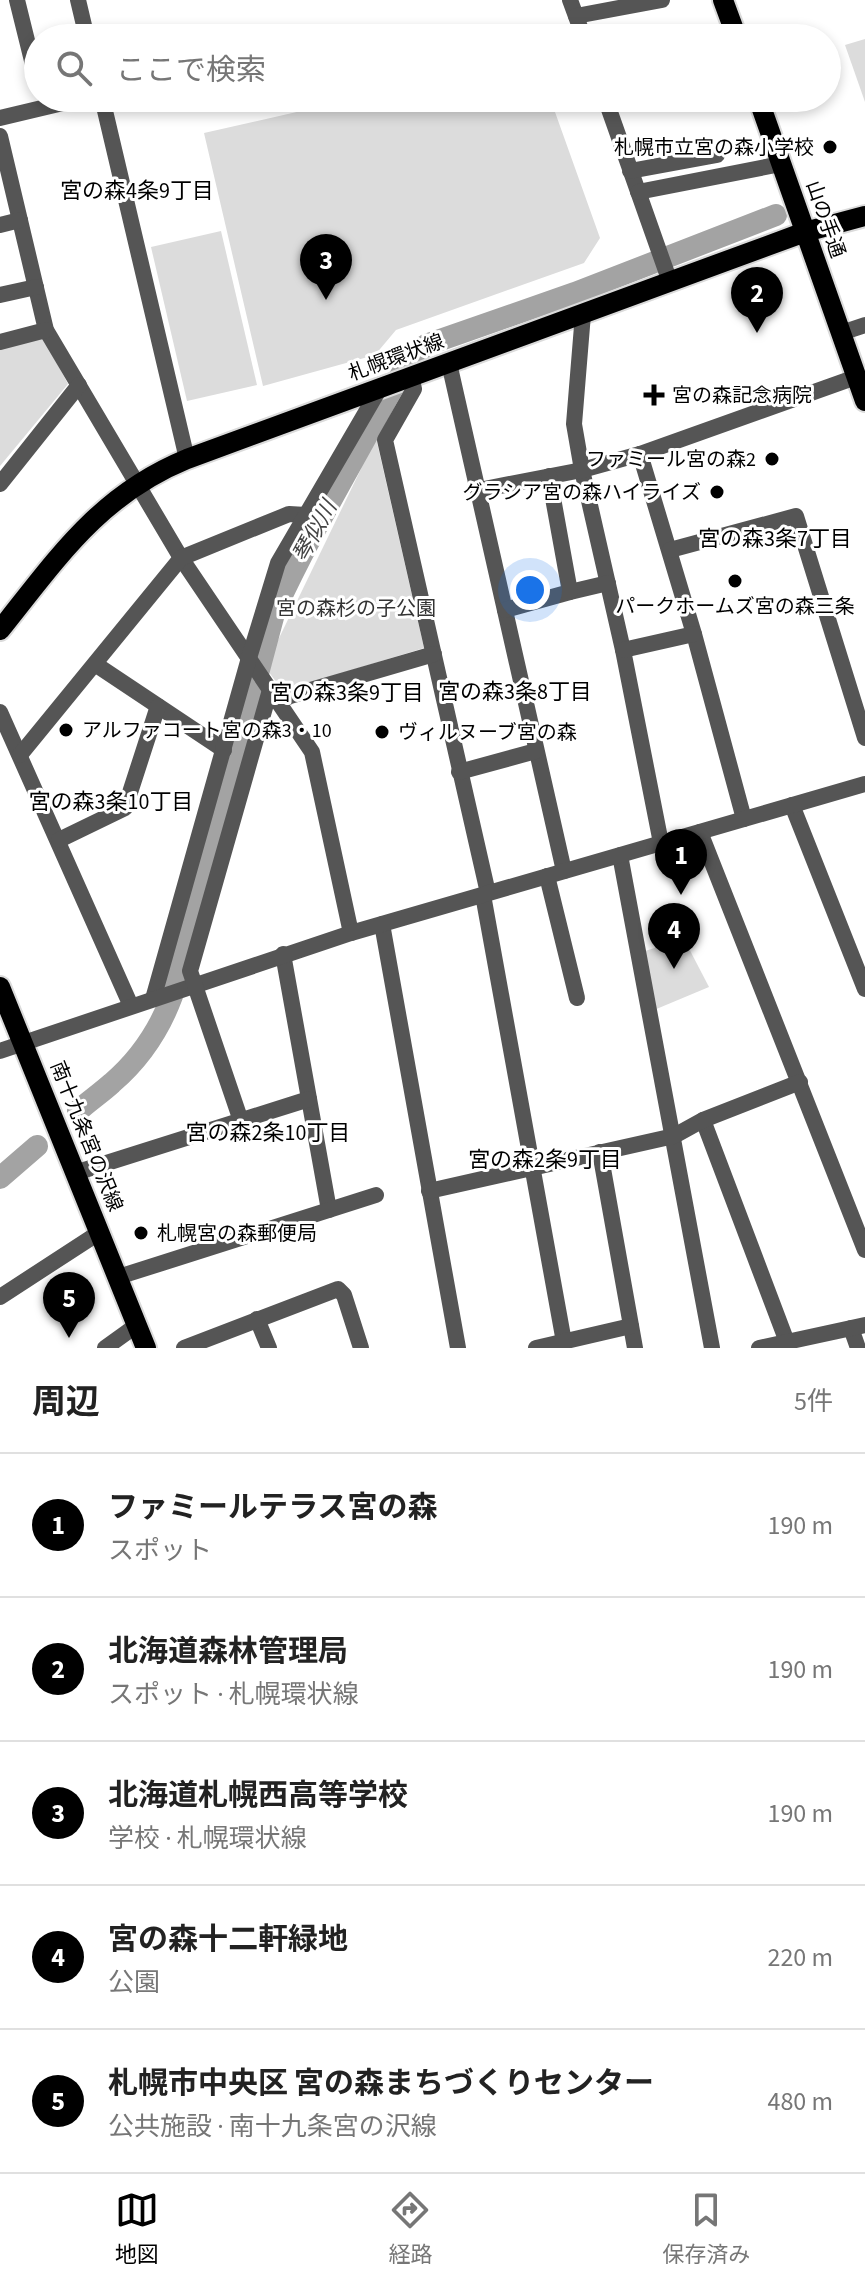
<!DOCTYPE html>
<html lang="ja">
<head>
<meta charset="utf-8">
<style>
	body { margin:0; font-family:"Source Sans 3","Noto Sans JP",sans-serif; background:#f2f2f2; color:#222 }
	.you { position:absolute; left:530px; top:590px; width:28px; height:28px; margin:-20px; border:6px solid #fff; border-radius:50%; background:#1a73e8; box-shadow:0 0 0 12px #1a73e833 }
	.badge { display:grid; place-items:center; width:52px; height:52px; border-radius:50%; background:#000; color:#fff; font-size:26px; font-weight:700 }
	.pin { position:absolute; translate:-50% -66px; filter:drop-shadow(0 2px 4px #0008) }
	.pin::after { content:''; position:absolute; top:42px; width:28px; height:24px; background:inherit; clip-path:polygon(0 0,100% 0,50% 100%) }
	.list { margin:0; padding:0; list-style:none }
	h2 { display:flex; justify-content:space-between; align-items:center; height:104px; margin:0; padding:0 32px; font-size:34px }
	h2 small { font-size:26px; font-weight:400; color:#767676 }
	.list li { display:grid; grid-template-columns:52px 1fr auto; gap:24px; align-items:center; box-sizing:border-box; height:144px; padding:0 32px; border-top:2px solid #e0e0e0 }
	.list b { display:block; font-size:30px; white-space:nowrap }
	.list p { margin:0; font-size:26px; white-space:nowrap; color:#767676 }
	.list em { font-size:26px; font-style:normal; color:#767676 }
	.icon { flex:none; width:44px; height:44px; fill:none; stroke:currentColor; stroke-width:2; stroke-linecap:round; stroke-linejoin:round }
	.map { position:relative; flex:none; width:865px; height:1348px; overflow:hidden }
	.search { position:absolute; background:#fff; box-shadow:0 4px 12px #0003; left:24px; right:24px; top:24px; height:88px; display:flex; align-items:center; gap:20px; box-sizing:border-box; padding:0 28px; border-radius:44px; color:#767676; font-size:30px }
	.sheet { height:824px; background:#fff }
	nav { display:flex; justify-content:space-around; align-items:center; box-sizing:border-box; height:112px; border-top:2px solid #e0e0e0; background:#fff; font-size:22px; color:#767676 }
	nav a { display:grid; justify-items:center; gap:4px }
	nav .on { color:#000 }
	.map>svg:first-child { display:block }
	.green { fill:#dcdcdc }
	.lines { fill:none; stroke-linecap:round; stroke-linejoin:round }
	.river { stroke:#a3a3a3; stroke-width:22 }
	.major-casing { stroke:#dbdbdb; stroke-width:24 }
	.minor { stroke:#555; stroke-width:16 }
	.major { stroke:#000; stroke-width:20 }
	.poi-dot { fill:#000; stroke:#fff; stroke-width:3 }
	.labels { text-anchor:middle; stroke-width:6; stroke-linejoin:round; paint-order:stroke }
	.poi-label { font-size:20px; fill:#000; stroke:#fff; text-anchor:start }
	.street-label { font-size:20px; fill:#000; stroke:#fff }
	.park-label { font-size:20px; fill:#333; stroke:#fff }
	.neighbourhood-label { font-size:22px; fill:#000; stroke:#fff }
	.water-label { font-size:22px; font-style:italic; fill:#444; stroke:#fff }
</style>
</head>
<body>
<div class="map">
<svg width="865" height="1348" viewBox="0 0 865 1348">
	<rect width="100%" height="100%" fill="#fff"/>
	<g class="green">
		<polygon points="865,39 865,102 845,45"/>
		<polygon points="358,98 408,98 414,102 431,98 550,98 600,238 584,263 396,330 375,355 263,386 204,133"/>
		<polygon points="221,231 257,385 187,401 151,247"/>
		<polygon points="43,337 68,384 0,466 0,349"/>
		<polygon points="376,438 424,648 283,691 265,667"/>
		<polygon points="684,939 709,987 654,1010 645,951"/>
	</g>
	<g class="lines">
		<g class="river">
			<path d="M78,1111C89,1101 101,1093 112,1083C140,1059 159,1031 172,996L275,610C302,551 334,495 365,439C383,407 398,370 426,345L575,293L776,215"/>
			<polyline points="0,1178 37,1146"/>
		</g>
		<g class="major-casing">
			<g id="major">
				<polyline points="723,0 737,38"/>
				<polyline points="758,98 865,401"/>
				<path d="M0,630C57,559 99,495 187,459L805,232L865,216"/>
				<polyline points="0,987 146,1348"/>
			</g>
		</g>
		<g class="minor">
			<polyline points="17,0 38,85"/>
			<polyline points="78,0 87,38"/>
			<polyline points="570,0 584,38"/>
			<polyline points="576,16 662,0"/>
			<polyline points="102,98 187,459"/>
			<polyline points="605,98 670,282"/>
			<polyline points="0,118 84,98"/>
			<polyline points="0,136 46,330 181,558 312,752 351,933"/>
			<polyline points="630,171 717,155"/>
			<polyline points="638,192 781,164"/>
			<polyline points="0,225 20,220"/>
			<polyline points="0,295 36,287"/>
			<polyline points="583,314 574,424 582,470 623,650 661,843"/>
			<polyline points="841,333 865,325"/>
			<polyline points="0,342 46,330"/>
			<polyline points="449,363 564,871"/>
			<polyline points="411,377 414,389 385,440 488,893"/>
			<polyline points="640,454 694,634 744,819"/>
			<polyline points="0,484 79,385"/>
			<polyline points="479,490 582,470 640,454 856,377"/>
			<polyline points="670,550 796,516 865,738"/>
			<polyline points="570,592 608,583"/>
			<polyline points="505,610 570,592 549,476"/>
			<polyline points="623,650 694,634"/>
			<polyline points="95,664 224,750"/>
			<polyline points="278,702 290,696 434,654"/>
			<polyline points="0,712 131,1006"/>
			<polyline points="20,755 181,558 289,514 306,515"/>
			<polyline points="459,772 536,751"/>
			<polyline points="792,805 865,989"/>
			<polyline points="700,832 865,1250"/>
			<polyline points="59,840 125,808 158,706"/>
			<polyline points="620,855 712,1348"/>
			<polyline points="547,876 577,998"/>
			<polyline points="483,895 564,1342"/>
			<polyline points="382,924 458,1348"/>
			<polyline points="283,954 329,1210"/>
			<polyline points="153,999 249,658 278,563 380,388"/>
			<polyline points="0,1051 351,933 865,784"/>
			<polyline points="703,1120 787,1342"/>
			<polyline points="241,1121 190,971 270,690"/>
			<polyline points="600,1152 635,1348"/>
			<polyline points="75,1173 309,1099"/>
			<polyline points="429,1191 674,1136 703,1120 800,1082"/>
			<polyline points="118,1277 376,1195"/>
			<polyline points="0,1297 100,1232"/>
			<polyline points="257,1319 269,1348"/>
			<polyline points="851,1328 858,1348"/>
			<polyline points="105,1348 137,1325"/>
			<polyline points="184,1348 338,1289 344,1295 361,1348"/>
			<polyline points="536,1348 631,1326"/>
			<polyline points="759,1348 865,1325"/>
		</g>
		<use href="#major" class="major"/>
	</g>
	<g class="poi-dot">
		<circle cx="830" cy="147" r="8"/>
		<path d="M650 383h8v8h8v8h-8v8h-8v-8h-8v-8h8z"/>
		<circle cx="772" cy="459" r="8"/>
		<circle cx="717" cy="492" r="8"/>
		<circle cx="735" cy="581" r="8"/>
		<circle cx="66" cy="730" r="8"/>
		<circle cx="382" cy="732" r="8"/>
		<circle cx="141" cy="1233" r="8"/>
	</g>
	<g class="labels">
		<g class="poi-label">
			<text x="814" y="154" text-anchor="end">札幌市立宮の森小学校</text>
			<text x="672" y="402">宮の森記念病院</text>
			<text x="756" y="466" text-anchor="end">ファミール宮の森2</text>
			<text x="701" y="499" text-anchor="end">グラシア宮の森ハイライズ</text>
			<text x="735" y="613" text-anchor="middle">パークホームズ宮の森三条</text>
			<text x="82" y="737">アルファコート宮の森3・10</text>
			<text x="398" y="739">ヴィルヌーブ宮の森</text>
			<text x="157" y="1240">札幌宮の森郵便局</text>
		</g>
		<g class="street-label">
			<text transform="translate(826 219) rotate(71)" y="7">山の手通</text>
			<text transform="translate(396 357) rotate(-20)" y="7">札幌環状線</text>
			<text transform="translate(87 1136) rotate(68)" y="7">南十九条宮の沢線</text>
		</g>
		<g class="park-label">
			<text x="356" y="615">宮の森杉の子公園</text>
		</g>
		<g class="neighbourhood-label">
			<text x="137" y="198">宮の森4条9丁目</text>
			<text x="775" y="546">宮の森3条7丁目</text>
			<text x="515" y="699">宮の森3条8丁目</text>
			<text x="347" y="700">宮の森3条9丁目</text>
			<text x="111" y="809">宮の森3条10丁目</text>
			<text x="268" y="1140">宮の森2条10丁目</text>
			<text x="545" y="1167">宮の森2条9丁目</text>
		</g>
		<g class="water-label">
			<text transform="translate(314 531) rotate(-61)" y="8">琴似川</text>
		</g>
	</g>
</svg>
<div class="you"></div>
<div class="pin badge" style="left:681px;top:895px">1</div>
<div class="pin badge" style="left:757px;top:333px">2</div>
<div class="pin badge" style="left:326px;top:300px">3</div>
<div class="pin badge" style="left:674px;top:969px">4</div>
<div class="pin badge" style="left:69px;top:1338px">5</div>
<div class="search"><svg class="icon" aria-label="search" viewBox="0 0 24 24"><circle cx="10" cy="10" r="6"/><path d="M15 15l6 6"/></svg>ここで検索</div>
</div>
<section class="sheet">
<h2>周辺<small>5件</small></h2>
<ul class="list">
<li><span class="badge">1</span><div><b>ファミールテラス宮の森</b><p>スポット</p></div><em>190 m</em></li>
<li><span class="badge">2</span><div><b>北海道森林管理局</b><p>スポット · 札幌環状線</p></div><em>190 m</em></li>
<li><span class="badge">3</span><div><b>北海道札幌西高等学校</b><p>学校 · 札幌環状線</p></div><em>190 m</em></li>
<li><span class="badge">4</span><div><b>宮の森十二軒緑地</b><p>公園</p></div><em>220 m</em></li>
<li><span class="badge">5</span><div><b>札幌市中央区 宮の森まちづくりセンター</b><p>公共施設 · 南十九条宮の沢線</p></div><em>480 m</em></li>
</ul>
</section>
<nav>
<a class="on"><svg class="icon" aria-label="map" viewBox="0 0 24 24"><path d="M3 6l6-2 6 2 6-2v14l-6 2-6-2-6 2zM9 4v14M15 6v14"/></svg>地図</a>
<a><svg class="icon" aria-label="directions" viewBox="0 0 24 24"><path d="M12 3l9 9-9 9-9-9zM9 14v-3h6M13 9l2 2-2 2"/></svg>経路</a>
<a><svg class="icon" aria-label="saved" viewBox="0 0 24 24"><path d="M7 4h10v16l-5-4-5 4z"/></svg>保存済み</a>
</nav>
</body>
</html>
